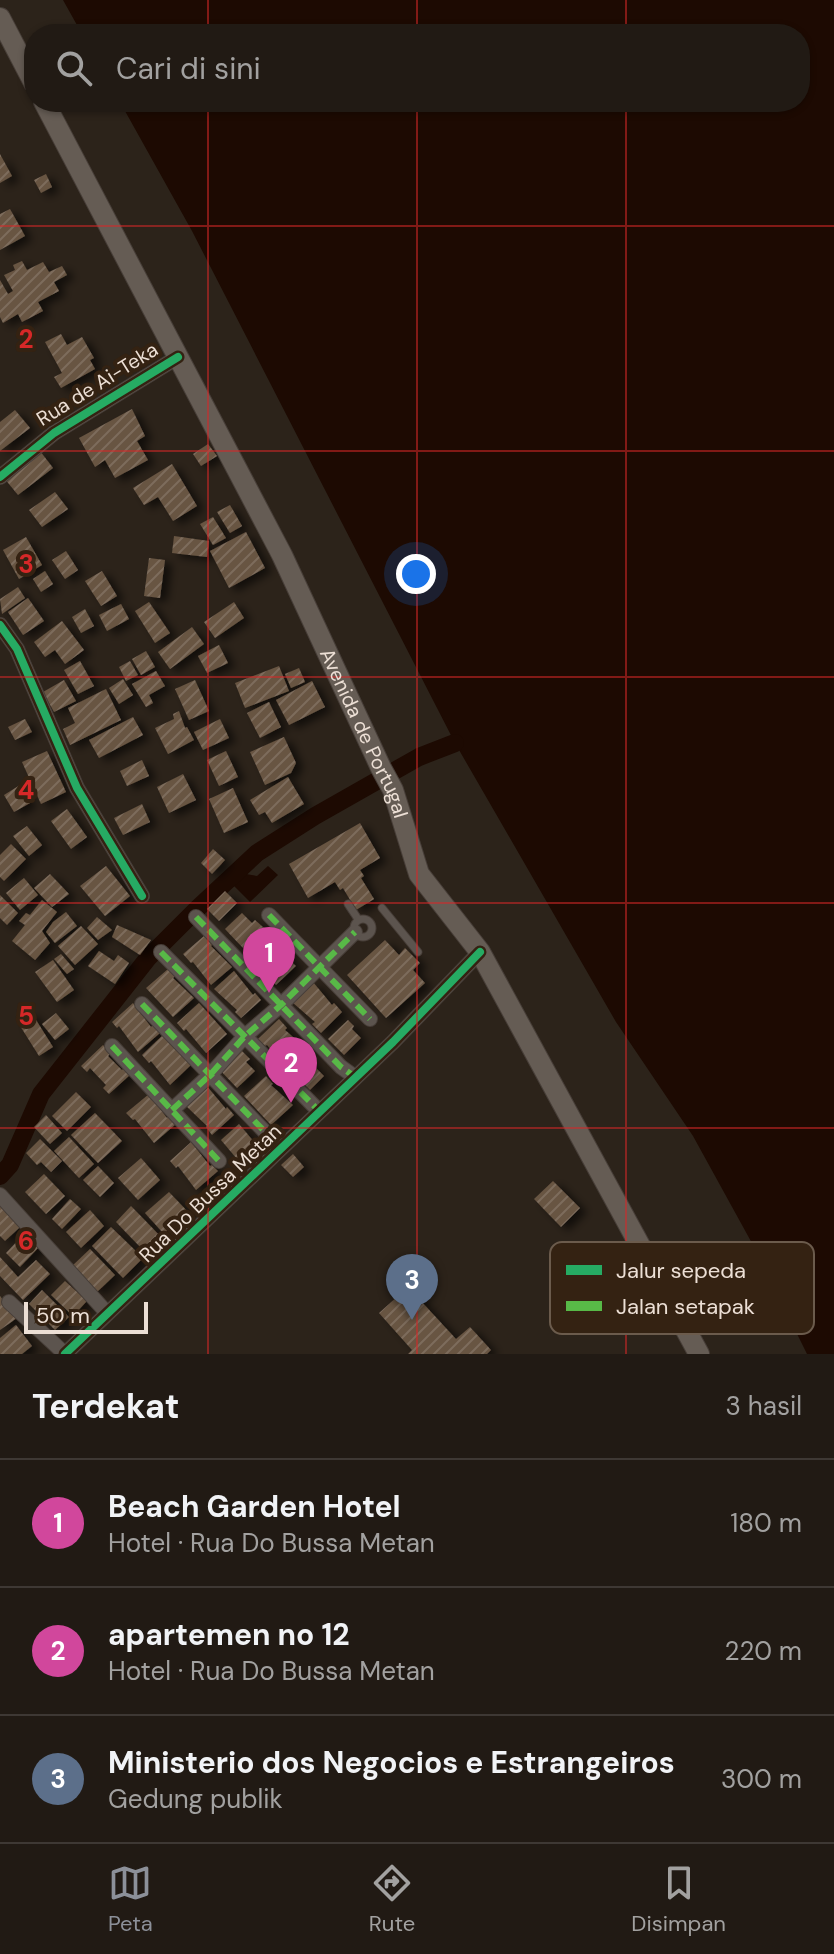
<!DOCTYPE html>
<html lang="id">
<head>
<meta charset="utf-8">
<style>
	body { margin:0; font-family:"DM Sans",sans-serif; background:#29231d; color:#f1f3f6 }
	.scale { position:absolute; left:24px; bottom:20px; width:124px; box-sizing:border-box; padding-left:8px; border:4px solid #ecdfd5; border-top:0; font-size:22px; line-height:28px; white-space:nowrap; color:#ecdfd5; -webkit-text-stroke:6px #342212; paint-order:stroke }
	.you { position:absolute; left:416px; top:574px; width:28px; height:28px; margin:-20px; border:6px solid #fff; border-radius:50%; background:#1a73e8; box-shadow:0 0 0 12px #1a73e833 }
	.badge { display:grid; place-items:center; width:52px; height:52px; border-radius:50%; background:#8c9099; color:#fff; font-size:26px; font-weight:700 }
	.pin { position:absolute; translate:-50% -66px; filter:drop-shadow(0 2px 4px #0008) }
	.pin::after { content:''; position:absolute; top:42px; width:28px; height:24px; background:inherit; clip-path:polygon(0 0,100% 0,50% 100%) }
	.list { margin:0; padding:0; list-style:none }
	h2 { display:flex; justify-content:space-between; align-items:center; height:104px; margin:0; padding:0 32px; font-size:34px }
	h2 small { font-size:26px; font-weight:400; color:#a2a1a0 }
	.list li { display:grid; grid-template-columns:52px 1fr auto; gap:24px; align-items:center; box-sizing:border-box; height:128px; padding:0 32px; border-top:2px solid #3e3834 }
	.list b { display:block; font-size:30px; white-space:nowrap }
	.list p { margin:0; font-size:26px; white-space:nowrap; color:#a2a1a0 }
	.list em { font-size:26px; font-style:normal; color:#a2a1a0 }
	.icon { flex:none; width:44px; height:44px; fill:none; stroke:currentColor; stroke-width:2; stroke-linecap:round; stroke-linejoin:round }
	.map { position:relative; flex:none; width:834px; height:1354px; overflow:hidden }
	.search { position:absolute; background:#211a14; box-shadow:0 2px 6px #0004; left:24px; right:24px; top:24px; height:88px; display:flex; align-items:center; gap:20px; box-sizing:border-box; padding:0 28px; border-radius:32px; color:#a2a1a0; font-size:30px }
	.sheet { height:488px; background:#211a14 }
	nav { display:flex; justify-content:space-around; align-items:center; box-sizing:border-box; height:112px; border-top:2px solid #3e3834; background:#211a14; font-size:22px; color:#a2a1a0 }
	nav a { display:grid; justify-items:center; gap:4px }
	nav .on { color:#8c9099 }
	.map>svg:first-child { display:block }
	.water { fill:#1d0a02 }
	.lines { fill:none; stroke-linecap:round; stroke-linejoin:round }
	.canal { stroke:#1d0a02; stroke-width:18 }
	.building { fill:url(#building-hatch); filter:url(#shadow) }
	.lane-casing { stroke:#473e38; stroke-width:9 }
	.street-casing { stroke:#473e38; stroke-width:16 }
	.secondary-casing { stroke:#473e38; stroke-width:22 }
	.lane { stroke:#5c544e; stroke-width:7 }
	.street { stroke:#5c544e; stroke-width:14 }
	.secondary { stroke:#655c54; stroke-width:20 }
	.quiet { stroke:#58b947; stroke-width:6; stroke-dasharray:12 6; stroke-linecap:butt }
	.cycleway-casing { stroke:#342212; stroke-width:13 }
	.cycleway { stroke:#26ab63; stroke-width:8 }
	.grid { fill:none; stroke:#d62828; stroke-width:2; stroke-opacity:0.55 }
	.labels { text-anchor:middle; stroke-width:8; stroke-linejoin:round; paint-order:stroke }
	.street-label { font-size:20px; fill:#ecdfd5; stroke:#342212 }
	.key { fill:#342212; stroke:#6b5b4c; stroke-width:2 }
	.key-label { font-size:22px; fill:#ecdfd5 }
	.grid-label { font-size:26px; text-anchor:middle; font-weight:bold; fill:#d62828; stroke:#342212; stroke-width:8; stroke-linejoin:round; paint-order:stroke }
</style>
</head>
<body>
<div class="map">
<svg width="834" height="1354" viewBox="0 0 834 1354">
	<defs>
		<pattern id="building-hatch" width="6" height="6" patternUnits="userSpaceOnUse" patternTransform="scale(2)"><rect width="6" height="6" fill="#675442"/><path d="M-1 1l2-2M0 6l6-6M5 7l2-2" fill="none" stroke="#7d6c5c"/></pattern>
		<filter id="shadow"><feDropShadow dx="7" dy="4" stdDeviation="4" flood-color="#0009"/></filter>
	</defs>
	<rect width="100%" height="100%" fill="#2c231a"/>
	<g class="water">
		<polygon points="63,0 834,0 834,1354 807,1354 753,1245 693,1136 616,1022 455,743 192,231 120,102 800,102 800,34 82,34"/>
		<polygon points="268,866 278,875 250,902 233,885 246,874 257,876"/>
	</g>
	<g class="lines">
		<polyline class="canal" points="0,1176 10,1165 41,1094 148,958 198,908 257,853 315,816 419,757 455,743"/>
	</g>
	<g class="building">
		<polygon points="0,154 12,176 0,183"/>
		<polygon points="46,174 52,187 41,193 34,180"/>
		<polygon points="10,209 25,236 0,250 0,214"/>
		<polygon points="22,261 27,270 43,262 49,272 62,266 67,275 54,282 59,291 38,302 43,311 22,322 18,314 3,323 0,317 0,280 8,294 13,291 4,275 15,270 13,265"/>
		<polygon points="61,334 67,345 82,337 94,358 90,360 95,369 61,388 54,377 62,373 45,342"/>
		<polygon points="132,409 145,436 137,441 148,460 115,478 105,460 95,467 79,438"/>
		<polygon points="15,410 30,428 0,451 0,422"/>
		<polygon points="208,444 217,456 201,466 193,454"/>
		<polygon points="40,451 53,468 18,495 4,478"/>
		<polygon points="172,464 197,506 173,521 158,497 144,505 133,488"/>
		<polygon points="55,492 68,509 42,527 29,510"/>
		<polygon points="230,505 242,526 230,533 217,512"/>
		<polygon points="213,517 226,538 213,545 200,524"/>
		<polygon points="246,532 265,568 229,588 210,551"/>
		<polygon points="174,536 209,541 207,557 172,553"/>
		<polygon points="26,537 42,565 19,579 3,550"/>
		<polygon points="66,551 78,570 65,579 52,560"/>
		<polygon points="149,558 165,560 160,598 144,596"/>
		<polygon points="45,571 53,584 41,592 33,579"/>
		<polygon points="102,571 117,596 101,606 85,581"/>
		<polygon points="18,587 25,598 2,614 0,599"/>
		<polygon points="28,598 44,621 23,635 8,612"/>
		<polygon points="149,602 170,633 155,643 135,611"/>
		<polygon points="234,602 244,618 215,638 204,622"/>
		<polygon points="121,604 129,619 107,631 99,615"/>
		<polygon points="85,609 94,626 81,633 72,617"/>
		<polygon points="62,621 84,650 65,664 55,650 45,657 34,642"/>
		<polygon points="192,627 204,644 170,669 158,652"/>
		<polygon points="219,645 228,663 207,673 198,656"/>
		<polygon points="146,651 155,667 141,675 132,659"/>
		<polygon points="80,661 94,686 78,694 64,670"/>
		<polygon points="130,661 138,675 126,681 119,667"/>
		<polygon points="279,666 289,691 245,708 235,683"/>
		<polygon points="299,668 305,682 291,688 285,674"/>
		<polygon points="156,671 165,686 149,695 153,703 146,707 132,684"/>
		<polygon points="123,679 133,695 119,704 109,688"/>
		<polygon points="64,680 76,701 54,712 43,692"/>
		<polygon points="195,680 209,711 189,720 175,689"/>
		<polygon points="312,681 325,707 289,725 276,700"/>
		<polygon points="106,689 121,720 70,745 63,729 75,723 68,708"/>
		<polygon points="269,702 281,727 260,738 247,713"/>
		<polygon points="179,711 185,728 187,727 194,740 168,754 155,728 174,719 173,714"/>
		<polygon points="133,717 143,735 99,758 89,740"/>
		<polygon points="25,719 32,732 15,740 8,727"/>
		<polygon points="220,719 229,738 203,750 194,732"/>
		<polygon points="284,737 296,763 291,773 265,785 250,752"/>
		<polygon points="47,751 66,792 41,804 22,762"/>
		<polygon points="226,751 238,777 219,786 207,760"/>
		<polygon points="142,760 149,776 127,786 120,771"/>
		<polygon points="183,774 196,800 169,813 157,787"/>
		<polygon points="288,777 304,804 272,823 265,812 259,815 250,800"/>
		<polygon points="20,785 30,803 14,812 4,795"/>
		<polygon points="233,788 248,822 224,833 209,799"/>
		<polygon points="142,804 150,822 123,835 114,818"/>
		<polygon points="67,809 87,837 71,849 51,821"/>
		<polygon points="360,823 380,858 360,870 364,876 361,878 374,899 356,910 343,888 340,890 335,882 308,898 289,864"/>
		<polygon points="27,826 42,845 29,856 13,836"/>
		<polygon points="11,844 26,859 4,881 0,877 0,855"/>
		<polygon points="213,849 225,860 212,874 201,863"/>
		<polygon points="106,866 130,896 105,916 80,886"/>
		<polygon points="50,874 69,894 52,907 34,888"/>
		<polygon points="24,878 38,895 20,910 6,893"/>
		<polygon points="225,891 237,903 219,921 207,909"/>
		<polygon points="0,895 18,913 7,925 0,918"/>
		<polygon points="42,900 57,912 42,931 50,943 35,960 12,941 25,925 19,921 26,913 30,915"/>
		<polygon points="66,912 77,926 55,943 46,932 53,922"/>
		<polygon points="242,913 252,923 255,920 264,928 243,948 225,929"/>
		<polygon points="97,917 112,930 98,940 87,928"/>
		<polygon points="117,925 151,940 140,955 112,937"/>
		<polygon points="81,926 98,944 75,965 58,946"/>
		<polygon points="268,935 276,944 274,946 296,966 276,985 247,955"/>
		<polygon points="204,936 212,945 211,946 232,967 211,985 193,962 191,963 183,954"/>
		<polygon points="385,940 399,955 405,948 420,963 413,970 425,983 386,1018 347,975"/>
		<polygon points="99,951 114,961 118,955 129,963 115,984 88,966"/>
		<polygon points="61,954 74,969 67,974 54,959"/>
		<polygon points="53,960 74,990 57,1002 35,972"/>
		<polygon points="168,969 175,976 173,978 194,998 173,1017 146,988"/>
		<polygon points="234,971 253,995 255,993 261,1000 241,1018 235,1012 237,1010 214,989"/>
		<polygon points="313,982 332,1005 334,1003 342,1012 321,1033 312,1024 315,1022 292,1002"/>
		<polygon points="133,1003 151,1027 153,1025 160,1033 138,1052 119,1026 117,1028 112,1022"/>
		<polygon points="199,1003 227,1034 206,1053 186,1029 184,1031 177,1023"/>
		<polygon points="31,1012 53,1047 39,1056 17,1021"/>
		<polygon points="56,1013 69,1029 55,1040 42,1024"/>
		<polygon points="279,1019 287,1028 285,1030 307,1049 287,1069 267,1045 265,1046 258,1039"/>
		<polygon points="348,1020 354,1026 352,1029 361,1038 344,1055 328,1039"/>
		<polygon points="163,1035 191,1065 170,1085 151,1061 149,1063 142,1055"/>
		<polygon points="103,1045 111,1053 108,1056 122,1070 125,1067 131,1074 109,1094 103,1088 106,1085 90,1068 87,1072 81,1066"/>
		<polygon points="241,1050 250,1059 246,1062 255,1071 237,1088 220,1070"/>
		<polygon points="308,1060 324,1076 310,1090 294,1074"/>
		<polygon points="266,1076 273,1084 271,1085 293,1105 271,1125 244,1096"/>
		<polygon points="206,1085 226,1109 227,1107 234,1115 212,1135 206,1127 207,1126 184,1104"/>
		<polygon points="76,1092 91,1107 67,1131 52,1116"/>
		<polygon points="149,1094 167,1118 169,1116 176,1124 154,1143 135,1119 133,1120 126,1113"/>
		<polygon points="95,1113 122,1141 98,1163 71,1135"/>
		<polygon points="46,1115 62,1133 50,1144 34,1127"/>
		<polygon points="239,1124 255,1143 237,1159 221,1140"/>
		<polygon points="69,1137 94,1164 79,1178 54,1151"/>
		<polygon points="40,1139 62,1161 51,1172 41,1162 37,1165 26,1153"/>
		<polygon points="191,1142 210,1166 212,1165 218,1171 196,1190 178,1166 176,1168 170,1161"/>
		<polygon points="293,1154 304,1167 293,1177 281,1165"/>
		<polygon points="141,1158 160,1180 138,1200 118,1178"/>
		<polygon points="98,1166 114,1183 100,1197 83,1180"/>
		<polygon points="44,1174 65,1196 46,1214 25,1192"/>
		<polygon points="553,1181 580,1208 561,1227 534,1199"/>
		<polygon points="169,1192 188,1212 164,1234 145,1213"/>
		<polygon points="70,1199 81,1209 62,1229 52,1219"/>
		<polygon points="0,1205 21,1226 5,1241 0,1236"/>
		<polygon points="131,1206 163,1239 147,1254 116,1222"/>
		<polygon points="90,1210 104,1226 81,1248 66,1232"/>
		<polygon points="111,1227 143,1258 123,1278 92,1246"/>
		<polygon points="26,1232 40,1246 20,1267 6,1253"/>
		<polygon points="90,1249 115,1275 97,1292 72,1266"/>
		<polygon points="0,1257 18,1277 36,1260 50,1274 23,1300 0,1276"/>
		<polygon points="65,1281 87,1301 73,1316 51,1295"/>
		<polygon points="408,1287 456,1339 470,1327 491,1350 487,1354 408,1354 412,1350 379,1313"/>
		<polygon points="42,1290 69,1317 55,1330 29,1304"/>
		<polygon points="0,1296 17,1318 0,1330"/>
		<polygon points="16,1325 32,1346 22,1354 0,1354 0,1338"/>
	</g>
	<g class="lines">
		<g class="lane-casing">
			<g id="lane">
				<polyline points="348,904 358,919"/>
				<polyline points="382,908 418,952"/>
				<circle cx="363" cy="928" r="9"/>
			</g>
		</g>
		<g class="street-casing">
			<g id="street">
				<polyline points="0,477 54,433 178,357"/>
				<polyline points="0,625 17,649 77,788 142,896"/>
				<polyline points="269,915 370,1019"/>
				<polyline points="196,917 341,1067 355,1077"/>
				<polyline points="161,952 319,1111"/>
				<polyline points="142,1004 267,1134"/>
				<polyline points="112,1046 219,1161"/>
				<polyline points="172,1110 210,1075 245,1036 281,1005 355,932"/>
				<polyline points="0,1195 107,1313"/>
				<polyline points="9,1302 64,1353"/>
				<polyline points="65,1354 393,1042 480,952"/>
			</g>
		</g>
		<g class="secondary-casing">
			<g id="secondary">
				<polyline points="0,18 34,83"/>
				<path id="s1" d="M44,102L282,555L381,768L393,790L419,874L480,952L699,1354"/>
			</g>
		</g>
		<use href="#lane" class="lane"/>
		<use href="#street" class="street"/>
		<use href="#secondary" class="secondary"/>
		<g class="quiet">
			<polyline points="269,915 370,1019"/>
			<polyline points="196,917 341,1067 355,1077"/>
			<polyline points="161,952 319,1111"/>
			<polyline points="142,1004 267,1134"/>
			<polyline points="112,1046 219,1161"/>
			<polyline points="172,1110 210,1075 245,1036 281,1005 355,932"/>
		</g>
		<g class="cycleway-casing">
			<g id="cycleway">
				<polyline points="0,477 54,433 178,357"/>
				<polyline points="0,625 17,649 77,788 142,896"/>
				<polyline points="65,1354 393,1042 480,952"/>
			</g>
		</g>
		<use href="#cycleway" class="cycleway"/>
	</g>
	<path class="grid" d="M208,0V34M417,0V34M626,0V34M208,102V1354M417,102V1354M626,102V1354M0,226H834M0,451H834M0,677H834M0,903H834M0,1128H834"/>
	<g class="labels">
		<g class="street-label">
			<text transform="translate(97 384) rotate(-32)" y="7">Rua de Ai-Teka</text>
			<text dy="7" stroke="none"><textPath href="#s1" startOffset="708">Avenida de Portugal</textPath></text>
			<text transform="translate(210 1193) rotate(-44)" y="7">Rua Do Bussa Metan</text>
		</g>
	</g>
	<rect x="550" y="1242" width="264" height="92" rx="12" class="key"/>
	<rect x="566" y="1265" width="36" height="10" fill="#26ab63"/>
	<rect x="566" y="1301" width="36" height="10" fill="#58b947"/>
	<g class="key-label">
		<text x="616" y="1278">Jalur sepeda</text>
		<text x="616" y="1314">Jalan setapak</text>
	</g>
	<g class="grid-label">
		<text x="26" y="348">2</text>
		<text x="26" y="573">3</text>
		<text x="26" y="799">4</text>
		<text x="26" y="1025">5</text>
		<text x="26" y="1250">6</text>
	</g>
</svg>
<div class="scale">50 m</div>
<div class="you"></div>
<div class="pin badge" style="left:269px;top:993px;background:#d1479c">1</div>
<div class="pin badge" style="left:291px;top:1103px;background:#d1479c">2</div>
<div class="pin badge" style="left:412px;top:1320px;background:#5c6f8a">3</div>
<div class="search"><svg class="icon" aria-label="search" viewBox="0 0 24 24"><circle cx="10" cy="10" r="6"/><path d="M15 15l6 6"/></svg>Cari di sini</div>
</div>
<section class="sheet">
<h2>Terdekat<small>3 hasil</small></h2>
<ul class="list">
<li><span class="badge" style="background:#d1479c">1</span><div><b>Beach Garden Hotel</b><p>Hotel · Rua Do Bussa Metan</p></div><em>180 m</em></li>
<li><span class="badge" style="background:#d1479c">2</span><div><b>apartemen no 12</b><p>Hotel · Rua Do Bussa Metan</p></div><em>220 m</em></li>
<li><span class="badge" style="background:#5c6f8a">3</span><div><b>Ministerio dos Negocios e Estrangeiros</b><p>Gedung publik</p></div><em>300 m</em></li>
</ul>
</section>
<nav>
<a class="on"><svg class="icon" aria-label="map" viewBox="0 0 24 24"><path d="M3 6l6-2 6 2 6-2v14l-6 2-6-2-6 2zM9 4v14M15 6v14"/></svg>Peta</a>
<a><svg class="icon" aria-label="directions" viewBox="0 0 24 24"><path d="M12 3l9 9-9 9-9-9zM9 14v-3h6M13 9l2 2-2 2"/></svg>Rute</a>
<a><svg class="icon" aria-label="saved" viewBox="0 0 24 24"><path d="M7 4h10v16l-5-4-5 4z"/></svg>Disimpan</a>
</nav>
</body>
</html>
